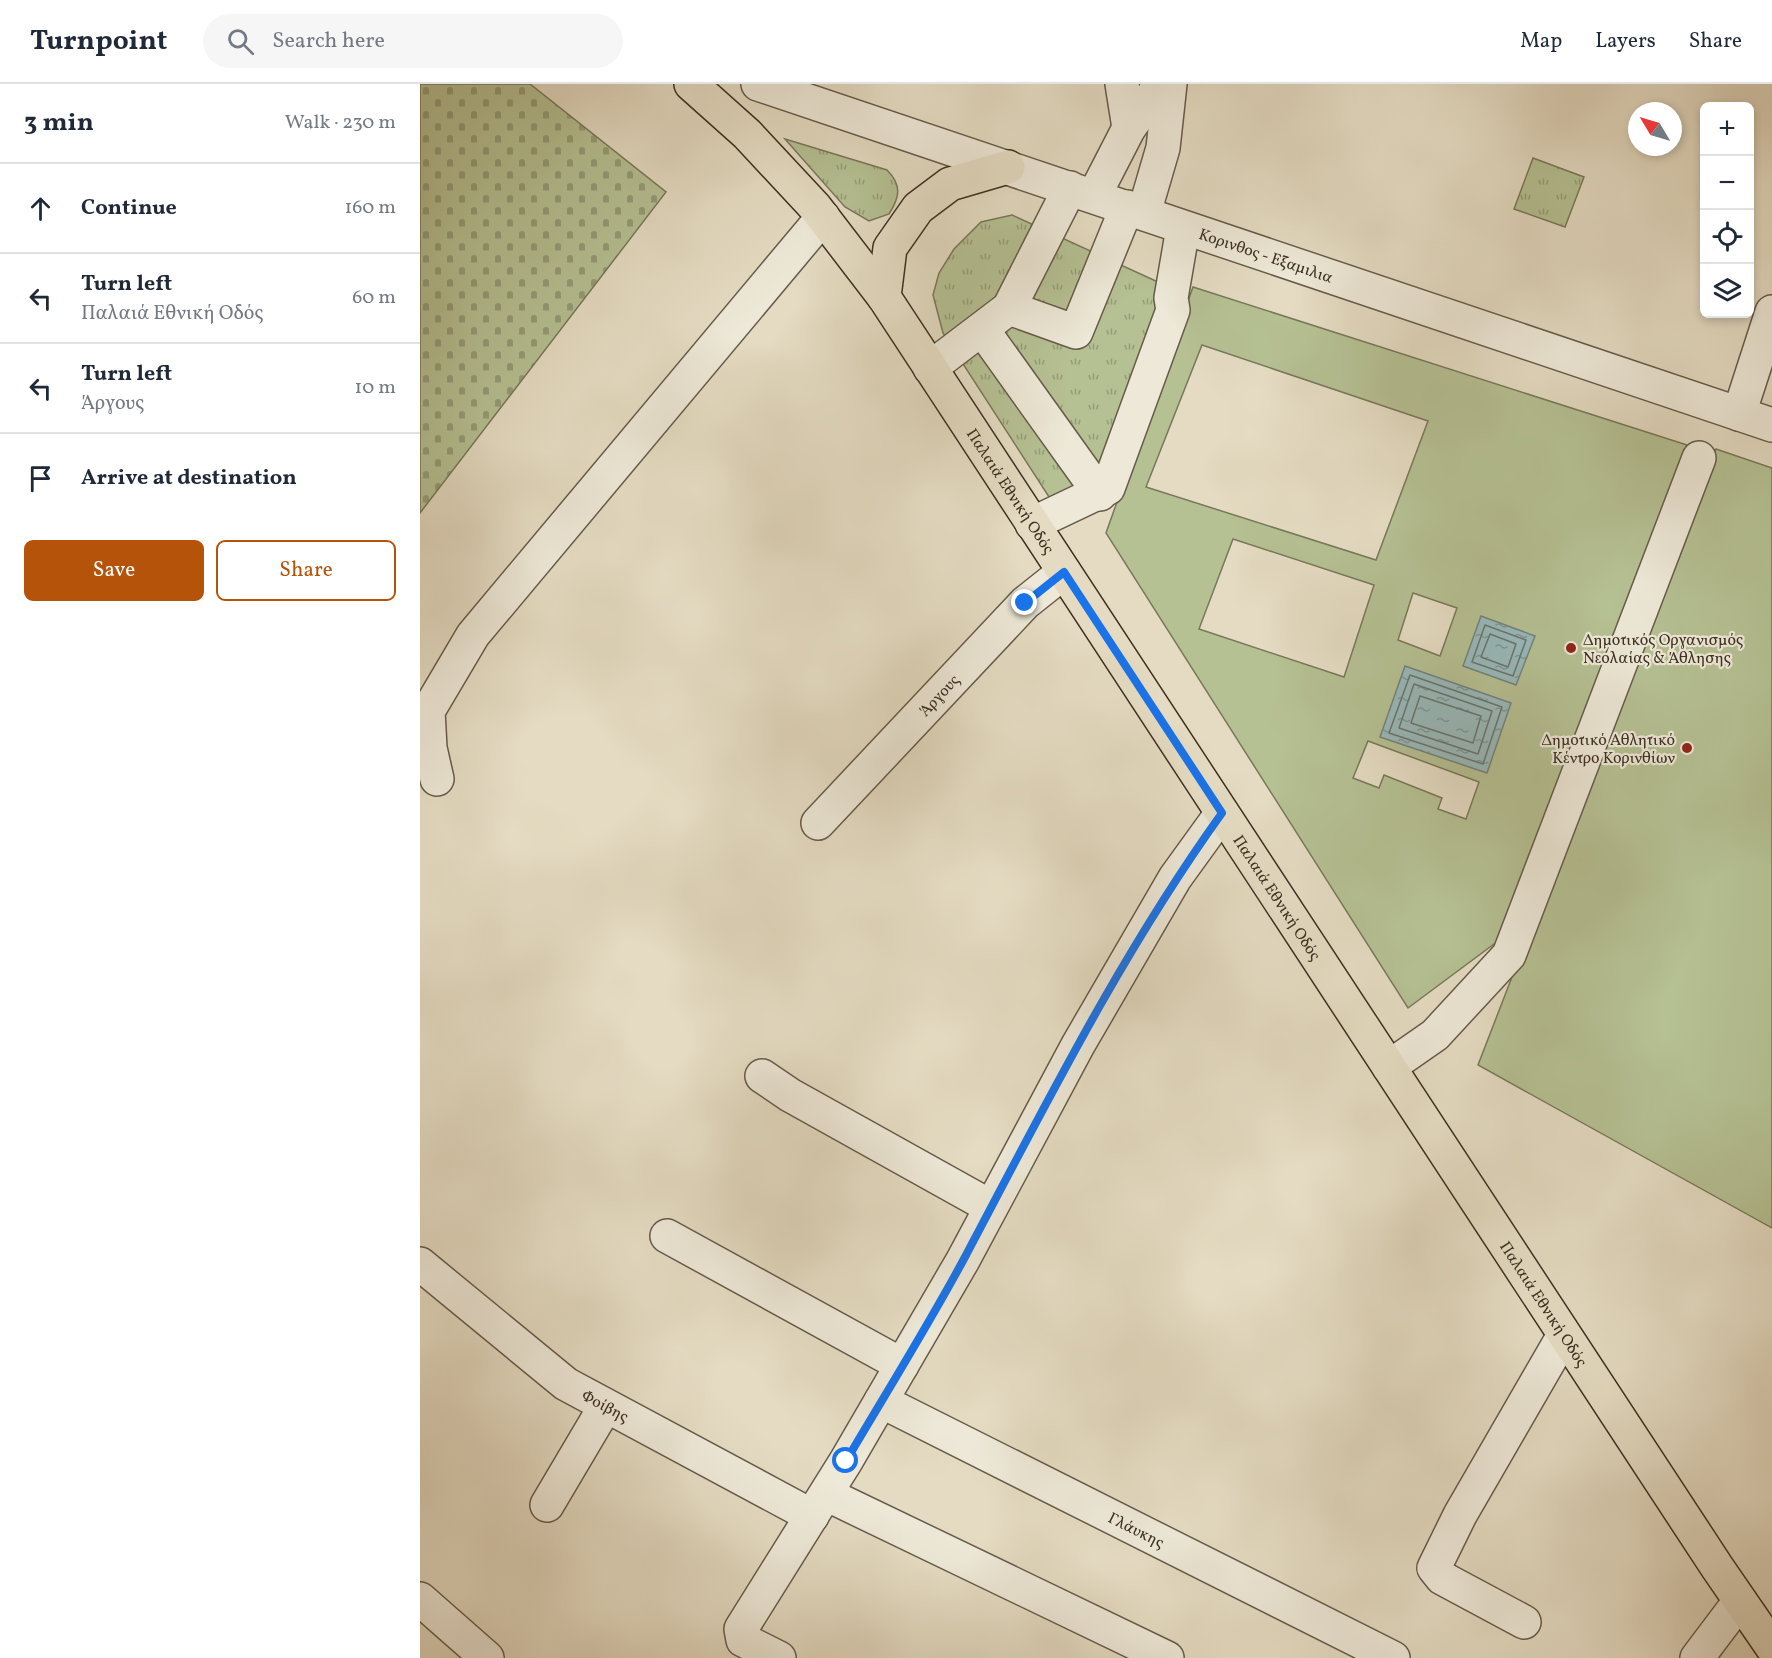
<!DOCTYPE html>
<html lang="en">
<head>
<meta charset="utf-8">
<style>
	body { margin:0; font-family:Vollkorn,serif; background:#f6f6f7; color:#1f2937 }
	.controls { position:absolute; right:18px; top:18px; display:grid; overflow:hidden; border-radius:9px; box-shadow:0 3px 9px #0003 }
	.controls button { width:54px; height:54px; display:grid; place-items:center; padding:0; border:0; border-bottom:2px solid #e0e1e3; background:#fff; color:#1f2937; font:30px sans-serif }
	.compass { position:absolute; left:1208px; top:18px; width:54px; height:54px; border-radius:50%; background:#fff; box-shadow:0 3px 9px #0003; rotate:308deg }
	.stop { position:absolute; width:18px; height:18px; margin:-14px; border:4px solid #1a73e8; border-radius:50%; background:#fff }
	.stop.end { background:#1a73e8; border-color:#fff; box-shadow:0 2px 6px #0008 }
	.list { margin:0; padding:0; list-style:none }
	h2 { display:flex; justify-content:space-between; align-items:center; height:78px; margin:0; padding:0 24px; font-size:26px }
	h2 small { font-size:20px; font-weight:400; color:#747a83 }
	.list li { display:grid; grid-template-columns:39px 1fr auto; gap:18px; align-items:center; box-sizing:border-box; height:90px; padding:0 24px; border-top:2px solid #e0e1e3 }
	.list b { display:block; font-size:22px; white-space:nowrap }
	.list p { margin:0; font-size:20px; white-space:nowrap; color:#747a83 }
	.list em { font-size:20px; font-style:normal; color:#747a83 }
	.actions { display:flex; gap:12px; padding:18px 24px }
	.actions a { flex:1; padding:14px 0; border:2px solid #b45309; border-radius:9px; text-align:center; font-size:21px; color:#b45309 }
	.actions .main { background:#b45309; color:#fff }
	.icon { flex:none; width:33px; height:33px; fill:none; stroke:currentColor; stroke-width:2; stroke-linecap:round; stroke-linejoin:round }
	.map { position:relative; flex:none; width:1352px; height:1574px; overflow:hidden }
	header { display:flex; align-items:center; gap:36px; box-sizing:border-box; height:84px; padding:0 30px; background:#fff; border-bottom:2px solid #e0e1e3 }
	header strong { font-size:28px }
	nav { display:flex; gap:33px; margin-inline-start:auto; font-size:21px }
	.search { width:420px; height:54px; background:#f6f6f7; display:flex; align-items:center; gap:15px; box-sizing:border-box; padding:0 21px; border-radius:33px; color:#747a83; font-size:22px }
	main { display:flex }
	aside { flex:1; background:#fff }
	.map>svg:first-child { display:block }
	.grass { fill:url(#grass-tufts); stroke:#79785b; stroke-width:1.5 }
	.cemetery { fill:url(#cemetery-stones); stroke:#79785b; stroke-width:1.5 }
	.pitch { fill:#b5c093; stroke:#79785b; stroke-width:1.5; fill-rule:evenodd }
	.water { fill:url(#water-ripples); stroke:#74827e; stroke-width:1.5 }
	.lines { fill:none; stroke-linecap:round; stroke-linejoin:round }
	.shore { stroke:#6a746f; stroke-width:1.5 }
	.minor-casing { stroke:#675b4b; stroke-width:36 }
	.major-casing { stroke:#3d3023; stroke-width:36 }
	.minor { stroke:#ede8d7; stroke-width:33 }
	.major { stroke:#e4dbc2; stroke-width:33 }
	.route { stroke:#1a73e8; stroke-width:8 }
	.poi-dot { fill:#8f2418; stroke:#ede8d7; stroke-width:2 }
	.labels { text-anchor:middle; stroke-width:4.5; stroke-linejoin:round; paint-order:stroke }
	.street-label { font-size:16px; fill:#3d3023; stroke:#ede8d7 }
	.poi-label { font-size:16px; fill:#3d3023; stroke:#ede8d7; text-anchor:start }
</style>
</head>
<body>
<header>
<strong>Turnpoint</strong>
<div class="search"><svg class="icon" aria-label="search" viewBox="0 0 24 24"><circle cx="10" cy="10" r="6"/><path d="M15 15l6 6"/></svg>Search here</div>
<nav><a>Map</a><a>Layers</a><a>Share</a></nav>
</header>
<main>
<aside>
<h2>3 min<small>Walk · 230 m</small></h2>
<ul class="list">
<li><svg class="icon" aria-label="ahead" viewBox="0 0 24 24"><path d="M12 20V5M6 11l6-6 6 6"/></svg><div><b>Continue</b></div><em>160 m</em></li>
<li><svg class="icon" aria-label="left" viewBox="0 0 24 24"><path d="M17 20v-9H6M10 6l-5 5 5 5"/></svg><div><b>Turn left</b><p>Παλαιά Εθνική Οδός</p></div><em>60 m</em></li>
<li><svg class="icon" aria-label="left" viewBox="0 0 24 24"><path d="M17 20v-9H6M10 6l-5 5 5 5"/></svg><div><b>Turn left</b><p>Άργους</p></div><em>10 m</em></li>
<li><svg class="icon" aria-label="arrive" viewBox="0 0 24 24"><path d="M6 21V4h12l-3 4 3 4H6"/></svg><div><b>Arrive at destination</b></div></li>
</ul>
<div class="actions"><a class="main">Save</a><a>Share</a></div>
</aside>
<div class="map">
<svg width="1352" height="1574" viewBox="0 0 1352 1574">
	<defs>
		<pattern id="grass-tufts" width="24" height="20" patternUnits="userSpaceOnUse" patternTransform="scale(1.5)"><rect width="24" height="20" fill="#b5c093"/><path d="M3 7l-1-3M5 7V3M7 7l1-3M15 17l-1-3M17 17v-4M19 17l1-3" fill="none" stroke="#949c78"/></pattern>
		<pattern id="cemetery-stones" width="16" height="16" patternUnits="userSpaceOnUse" patternTransform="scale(1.5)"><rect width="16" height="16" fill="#b5c093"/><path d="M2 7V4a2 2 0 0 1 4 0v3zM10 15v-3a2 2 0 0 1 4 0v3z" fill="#949c78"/></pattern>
		<pattern id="water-ripples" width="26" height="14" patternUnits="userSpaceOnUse" patternTransform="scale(1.5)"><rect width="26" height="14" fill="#98b9bb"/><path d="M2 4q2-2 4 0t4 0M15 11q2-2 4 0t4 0" fill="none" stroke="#7d9798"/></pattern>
	</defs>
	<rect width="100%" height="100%" fill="#e4dbc2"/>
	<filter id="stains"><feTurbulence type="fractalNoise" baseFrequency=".00333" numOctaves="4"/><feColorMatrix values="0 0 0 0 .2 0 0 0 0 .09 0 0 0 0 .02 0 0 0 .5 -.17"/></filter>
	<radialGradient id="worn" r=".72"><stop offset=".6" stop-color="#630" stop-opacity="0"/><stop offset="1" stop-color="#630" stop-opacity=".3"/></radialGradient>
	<g class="grass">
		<path d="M365,55L467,86C482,101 480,113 469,130L449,137L425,123Z"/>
		<polygon points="1113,74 1164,93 1145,143 1094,125"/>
		<polygon points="592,131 751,204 686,388 631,416 523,249 513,211 519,189 534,165 561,138"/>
	</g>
	<polygon class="cemetery" points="0,0 110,0 246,108 0,429"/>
	<g class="pitch">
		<path d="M773,203L1267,361L1082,854L988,924L686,449ZM782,261L1008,337L956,476L726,403ZM813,455L954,501L924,593L779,545ZM993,509L1037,524L1020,572L978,556ZM948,657L1059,698L1046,735L1018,725L1022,714L964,691L959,704L933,694Z"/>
		<polygon points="1296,365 1352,384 1352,1144 1058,981"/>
	</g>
	<g class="water">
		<polygon points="1061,532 1115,552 1096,601 1043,582"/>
		<polygon points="985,582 1091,619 1067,689 960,653"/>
	</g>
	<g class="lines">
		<g class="shore">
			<polygon points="1065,541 1106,556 1093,592 1052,578"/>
			<polygon points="1070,550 1096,560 1088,583 1061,573"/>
			<polygon points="990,591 1082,623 1063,680 969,649"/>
			<polygon points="994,600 1072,627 1058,670 979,644"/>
			<polygon points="1000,612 1061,632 1053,659 991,639"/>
		</g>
		<g class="minor-casing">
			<g id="minor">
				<path id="s1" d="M338,0L1352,341"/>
				<polyline points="702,0 709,44"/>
				<polyline points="674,112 709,44 741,0"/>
				<polyline points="724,129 743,64 750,0"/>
				<polyline points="589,224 656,248 707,123"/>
				<polyline points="562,245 680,410"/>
				<polyline points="510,284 589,224 650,104"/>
				<polyline points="1319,330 1352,228"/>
				<polyline points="612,440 688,404 753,226 751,214 763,144"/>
				<polyline points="17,695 10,664 8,627 53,551 403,133"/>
				<path id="s2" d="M398,739L605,519L644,488"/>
				<polyline points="969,983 1015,951 1089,871 1279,374"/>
				<polyline points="342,992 370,1011 571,1123"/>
				<polyline points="247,1152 482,1281"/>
				<path id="s3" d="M0,1180L146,1300L392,1432"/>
				<path id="s4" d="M461,1317L973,1574"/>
				<polyline points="406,1410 747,1574"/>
				<polyline points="127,1421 185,1323"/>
				<polyline points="0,1515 67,1574"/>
				<polyline points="1104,1538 1022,1494 1014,1484 1040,1431 1144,1251"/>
				<polyline points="359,1574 323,1556 321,1545 426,1377 543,1176 658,961 755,794 802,729"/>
				<polyline points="1277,1574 1320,1517"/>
			</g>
		</g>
		<g class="major-casing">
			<g id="major">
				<path id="s5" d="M271,0L327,50L395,123L464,213L1297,1483L1352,1563"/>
				<polyline points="464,213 470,164 498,124 530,100 588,83"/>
			</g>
		</g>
		<use href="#minor" class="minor"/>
		<use href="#major" class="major"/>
	</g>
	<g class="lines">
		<path class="route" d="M426,1377C466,1309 508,1242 545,1173C625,1022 702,868 802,729L644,488L605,519"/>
	</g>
	<g class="poi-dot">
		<circle cx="1151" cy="564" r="6"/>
		<circle cx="1267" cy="664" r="6"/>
	</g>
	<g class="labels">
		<g class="street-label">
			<text dy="6" stroke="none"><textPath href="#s1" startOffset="536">Κορινθος - Εξαμιλια</textPath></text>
			<text dy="6" stroke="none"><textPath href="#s5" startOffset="520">Παλαιά Εθνική Οδός</textPath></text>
			<text dy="6" stroke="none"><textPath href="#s2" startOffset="176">Άργους</textPath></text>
			<text dy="6" stroke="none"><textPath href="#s5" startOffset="1006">Παλαιά Εθνική Οδός</textPath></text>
			<text dy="6" stroke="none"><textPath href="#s5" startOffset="1492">Παλαιά Εθνική Οδός</textPath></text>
			<text dy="6" stroke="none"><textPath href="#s3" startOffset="234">Φοίβης</textPath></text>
			<text dy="6" stroke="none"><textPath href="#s4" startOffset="286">Γλάυκης</textPath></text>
		</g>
		<g class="poi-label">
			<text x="1163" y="561">Δημοτικός Οργανισμός<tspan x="1163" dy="18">Νεολαίας &amp; Άθλησης</tspan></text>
			<text x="1255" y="661" text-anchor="end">Δημοτικό Αθλητικό<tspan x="1255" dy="18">Κέντρο Κορινθίων</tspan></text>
		</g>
	</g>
	<rect width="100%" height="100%" filter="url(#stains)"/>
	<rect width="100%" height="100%" fill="url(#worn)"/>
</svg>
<div class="controls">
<button>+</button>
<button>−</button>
<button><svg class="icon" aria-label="locate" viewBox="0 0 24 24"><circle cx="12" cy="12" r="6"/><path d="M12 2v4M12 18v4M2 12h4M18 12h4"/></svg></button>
<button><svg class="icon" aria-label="layers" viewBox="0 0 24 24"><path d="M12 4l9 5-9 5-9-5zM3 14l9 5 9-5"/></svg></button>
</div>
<svg class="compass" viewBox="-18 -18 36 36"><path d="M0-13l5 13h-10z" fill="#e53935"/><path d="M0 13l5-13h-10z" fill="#747a83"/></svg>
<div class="stop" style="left:426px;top:1377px"></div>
<div class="stop end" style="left:605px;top:519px"></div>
</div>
</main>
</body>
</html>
